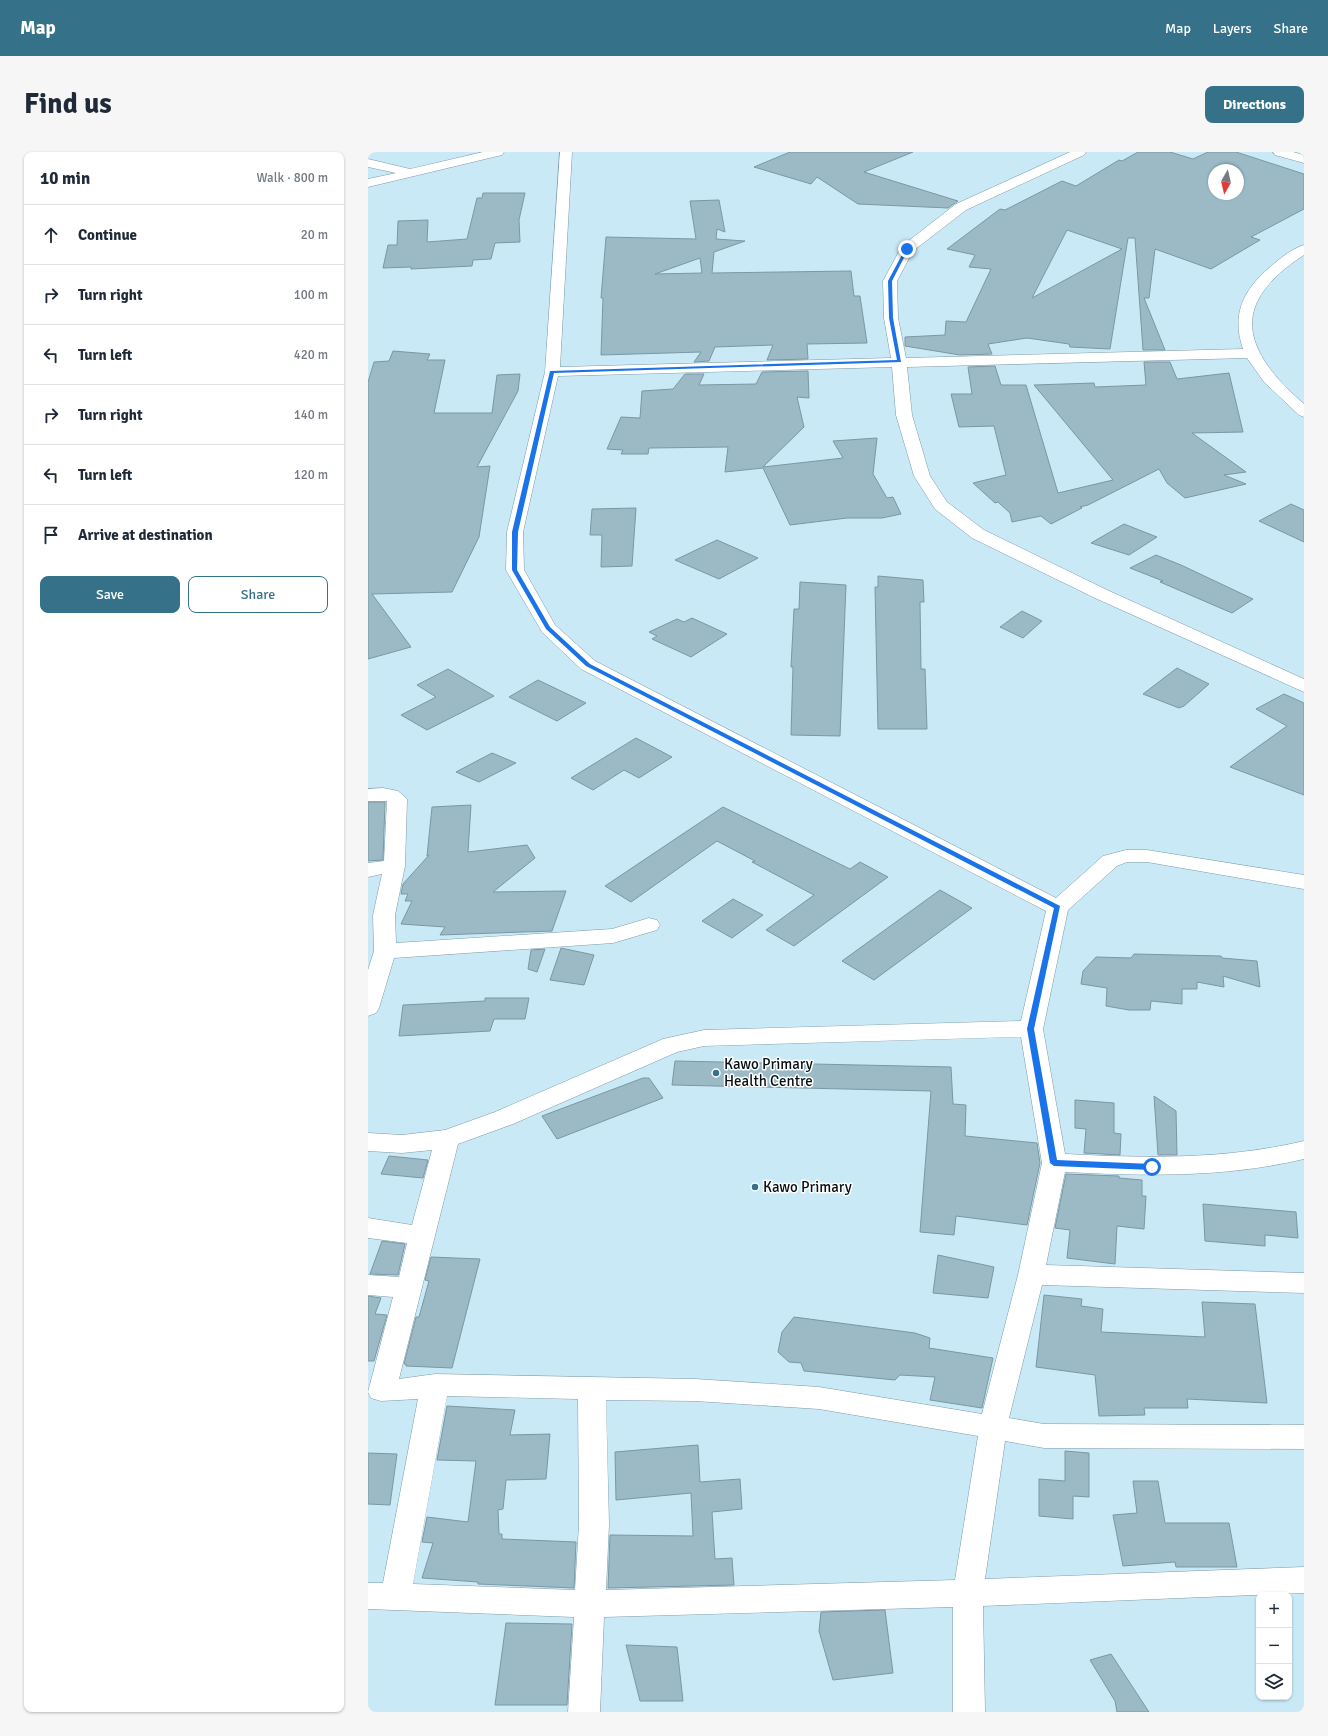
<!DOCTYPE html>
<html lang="en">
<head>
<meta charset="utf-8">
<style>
	body { margin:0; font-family:Signika,sans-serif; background:#f6f6f7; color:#1f2937 }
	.controls { position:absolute; right:12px; bottom:12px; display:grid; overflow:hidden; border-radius:8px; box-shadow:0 1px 3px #0004 }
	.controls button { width:36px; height:36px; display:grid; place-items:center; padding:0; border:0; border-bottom:1px solid #e0e1e3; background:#fff; color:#1f2937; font:20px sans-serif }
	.compass { position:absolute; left:840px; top:12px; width:36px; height:36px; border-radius:50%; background:#fff; box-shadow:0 1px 3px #0004; rotate:188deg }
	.stop { position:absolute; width:12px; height:12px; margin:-9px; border:3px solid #1a73e8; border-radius:50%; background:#fff }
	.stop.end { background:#1a73e8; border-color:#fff; box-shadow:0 1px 4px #0008 }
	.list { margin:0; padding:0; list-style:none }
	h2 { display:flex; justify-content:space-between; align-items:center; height:52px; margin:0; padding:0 16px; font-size:17px }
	h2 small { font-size:13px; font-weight:400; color:#747a83 }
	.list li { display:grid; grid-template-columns:26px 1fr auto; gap:12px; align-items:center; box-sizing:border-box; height:60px; padding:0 16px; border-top:1px solid #e0e1e3 }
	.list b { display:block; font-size:15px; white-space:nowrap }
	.list em { font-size:13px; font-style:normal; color:#747a83 }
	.actions { display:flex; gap:8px; padding:12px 16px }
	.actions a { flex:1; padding:9px 0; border:1px solid #357289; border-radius:8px; text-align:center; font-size:14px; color:#357289 }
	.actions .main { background:#357289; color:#fff }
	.icon { flex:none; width:22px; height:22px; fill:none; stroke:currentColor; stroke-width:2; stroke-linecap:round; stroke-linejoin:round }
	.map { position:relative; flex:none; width:936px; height:1560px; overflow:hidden; border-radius:8px }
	header { display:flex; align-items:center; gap:24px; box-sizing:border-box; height:56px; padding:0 20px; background:#357289; color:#fff }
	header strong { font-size:19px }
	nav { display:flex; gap:22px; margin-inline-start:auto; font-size:14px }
	.intro { display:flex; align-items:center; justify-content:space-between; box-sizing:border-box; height:96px; padding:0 24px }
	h1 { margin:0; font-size:28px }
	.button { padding:10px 18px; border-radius:8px; background:#357289; color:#fff; font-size:14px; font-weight:700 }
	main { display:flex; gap:24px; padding:0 24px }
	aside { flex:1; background:#fff; border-radius:8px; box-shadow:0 1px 3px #0004 }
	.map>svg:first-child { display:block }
	.building { fill:#9bbac6; stroke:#7a98a4; fill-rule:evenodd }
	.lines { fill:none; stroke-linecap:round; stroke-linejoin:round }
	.minor-casing { stroke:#7d9aa6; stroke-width:1 }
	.minor { fill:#fff; fill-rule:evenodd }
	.route { fill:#1a73e8 }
	.poi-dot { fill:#357289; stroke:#fff; stroke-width:1.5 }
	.labels { text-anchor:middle; stroke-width:3; stroke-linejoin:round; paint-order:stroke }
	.poi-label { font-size:15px; fill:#061015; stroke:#fff; text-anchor:start }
</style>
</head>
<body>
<header>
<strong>Map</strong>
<nav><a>Map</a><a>Layers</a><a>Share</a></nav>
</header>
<div class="intro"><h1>Find us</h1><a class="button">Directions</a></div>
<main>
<aside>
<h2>10 min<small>Walk · 800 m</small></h2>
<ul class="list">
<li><svg class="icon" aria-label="ahead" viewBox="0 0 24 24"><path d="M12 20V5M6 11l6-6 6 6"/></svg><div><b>Continue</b></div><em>20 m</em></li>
<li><svg class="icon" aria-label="right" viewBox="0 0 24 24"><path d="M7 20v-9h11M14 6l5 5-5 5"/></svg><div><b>Turn right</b></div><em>100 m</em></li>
<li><svg class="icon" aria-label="left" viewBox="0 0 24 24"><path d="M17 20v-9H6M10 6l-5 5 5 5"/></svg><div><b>Turn left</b></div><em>420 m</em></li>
<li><svg class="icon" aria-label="right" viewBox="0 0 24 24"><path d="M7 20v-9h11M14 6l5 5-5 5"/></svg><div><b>Turn right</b></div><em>140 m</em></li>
<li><svg class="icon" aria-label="left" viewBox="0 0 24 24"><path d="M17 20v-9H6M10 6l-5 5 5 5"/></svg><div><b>Turn left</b></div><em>120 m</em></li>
<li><svg class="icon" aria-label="arrive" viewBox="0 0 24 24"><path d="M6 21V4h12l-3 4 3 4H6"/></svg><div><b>Arrive at destination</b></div></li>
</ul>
<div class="actions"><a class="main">Save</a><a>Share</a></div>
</aside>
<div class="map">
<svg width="936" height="1560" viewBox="0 0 936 1560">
	<rect width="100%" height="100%" fill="#c9e9f6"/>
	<g class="building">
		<polygon points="422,0 545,0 496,20 590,49 580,56 490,52 449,25 443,32 386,15"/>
		<path d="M770,0H802L825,7L840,0H868L936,22V57L883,85L892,88L843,117L787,97L781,146H776L797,198H775L767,86H760L742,197L702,195L701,192L659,186L620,192L624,202L592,203L537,194V185L577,183L578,169L598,170L623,117L601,115L607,103L579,97L632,57L637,58L694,29L708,34L751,8L754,9ZM846,18H870V42H846ZM699,78L754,97L664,146Z"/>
		<polygon points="115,41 157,41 151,68 152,90 127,91 123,107 105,108 104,114 43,117 43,115 15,116 20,93 29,93 30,69 60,68 59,90 99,87 109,46 114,46"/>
		<path d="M351,48L357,80L349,77L348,87L377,89L346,100L344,121L483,119L486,144H492L499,191L439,192L440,207L399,208L405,193L347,195L341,209L326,210L333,200L233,203L235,146H233L238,85L328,87L322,49ZM332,106L334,121L287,122Z"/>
		<polygon points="25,199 62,202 59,208 77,208 66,261 124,261 129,223 152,222 150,239 109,315 122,314 111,385 84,440 4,442 43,495 0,507 0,230 6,210 21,209"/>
		<polygon points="776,210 802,210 809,227 861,221 875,280 824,281 878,320 856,323 878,332 817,346 799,331 791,317 720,353 712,355 714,356 683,372 673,364 644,370 642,361 630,350 627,351 605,331 638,323 626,274 591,275 583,242 604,242 600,215 627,214 633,233 658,233 690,341 745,328 666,233 726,231 727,235 778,233"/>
		<polygon points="440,219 441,246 429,245 436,275 395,315 475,306 465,289 509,286 505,322 519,346 525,345 533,362 514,366 479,366 422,373 395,316 357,320 360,295 281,296 280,302 253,302 255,298 239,297 253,265 272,266 274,239 305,237 317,222 336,222 331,233 388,232 394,220"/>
		<polygon points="923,352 936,358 936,390 891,369"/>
		<polygon points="268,356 264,414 233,415 234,383 222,383 224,357"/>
		<polygon points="756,372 789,385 761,403 723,391"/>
		<polygon points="349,388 390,406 351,427 307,408"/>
		<polygon points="788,403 813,413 885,447 864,461 792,430 795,429 762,416"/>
		<polygon points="510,424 555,428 556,450 552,450 553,517 557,517 559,577 510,577 507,435 510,435"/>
		<polygon points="432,430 478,433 472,584 423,583 425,515 423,515 426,457 431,457"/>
		<polygon points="654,459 674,469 655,486 632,475"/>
		<polygon points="324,466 359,482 323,505 284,487 289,484 281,480 309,467 316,470"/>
		<polygon points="809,516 841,532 816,554 811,556 775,542"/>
		<polygon points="80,517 126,544 59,578 33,563 68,545 49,533"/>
		<polygon points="170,528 218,551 189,569 141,545"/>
		<polygon points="916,542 936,551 936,643 862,615 919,574 888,557"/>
		<polygon points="268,586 304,605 271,626 256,618 225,638 203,626"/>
		<polygon points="124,601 148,611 111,630 88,620"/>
		<polygon points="0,650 17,650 15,708 0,709"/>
		<polygon points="103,653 100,700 159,693 167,706 125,740 198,739 184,779 72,783 77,775 33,772 44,749 37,749 40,742 33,742 35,732 61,703 59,704 64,655"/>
		<polygon points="355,655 482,717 492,710 520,725 426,794 398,778 446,743 384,710 387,709 349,689 263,750 237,734"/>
		<polygon points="572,738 604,756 506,828 474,809"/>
		<polygon points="365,747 395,763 364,786 334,769"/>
		<polygon points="193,796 226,803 216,833 182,828"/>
		<polygon points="177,797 169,820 160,817 163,798"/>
		<polygon points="766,802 853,804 854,806 889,809 892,835 855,824 856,835 829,830 829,837 814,837 814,852 783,849 782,858 761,858 738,854 739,836 713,832 715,819 728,805 763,806"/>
		<polygon points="117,846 161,846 157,867 126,867 122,879 31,884 35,853 117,849"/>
		<polygon points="307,909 583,915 585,952 598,953 597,984 669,991 672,1011 659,1073 588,1064 586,1083 552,1080 563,939 304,933"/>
		<polygon points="275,926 281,926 295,946 189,987 174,964"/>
		<polygon points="786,944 808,959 809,1003 790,1003"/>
		<polygon points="707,948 746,951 746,981 753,982 752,1003 716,1001 718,977 707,976"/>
		<polygon points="21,1004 60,1008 55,1026 13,1022"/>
		<polygon points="698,1022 751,1024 751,1026 774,1028 774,1044 778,1044 776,1077 749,1074 747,1112 699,1106 702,1078 687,1076"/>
		<polygon points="835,1052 928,1060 930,1086 897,1083 897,1094 837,1089"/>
		<polygon points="14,1089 37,1092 30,1123 2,1122"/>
		<polygon points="570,1103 626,1115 620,1146 565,1141"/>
		<polygon points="63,1105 112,1107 84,1216 38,1214 38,1212 36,1212 48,1165 51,1165 61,1129 57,1128"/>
		<polygon points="676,1143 714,1147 713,1154 735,1157 733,1180 837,1185 834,1150 887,1152 899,1251 819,1247 820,1256 776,1256 777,1263 731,1264 727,1223 668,1215"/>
		<polygon points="0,1144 13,1146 7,1162 19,1163 6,1209 0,1209"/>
		<polygon points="426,1165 547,1181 562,1186 561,1196 625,1206 614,1256 562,1248 567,1225 532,1223 527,1228 436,1219 433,1211 421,1210 410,1200 414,1180"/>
		<polygon points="79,1254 147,1258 142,1283 182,1282 178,1327 138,1328 135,1357 130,1358 131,1382 134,1382 134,1387 208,1390 206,1436 110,1432 110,1430 54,1426 65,1391 54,1390 59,1365 100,1370 108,1309 69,1308"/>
		<polygon points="330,1293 332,1330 372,1327 374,1357 344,1360 347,1407 364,1406 366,1433 240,1436 242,1383 325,1384 323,1341 248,1348 247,1300"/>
		<polygon points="697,1299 721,1301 721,1345 705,1344 705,1367 671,1364 671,1327 697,1329"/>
		<polygon points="0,1301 29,1302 22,1353 0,1352"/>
		<polygon points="765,1329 790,1329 797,1371 861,1371 869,1415 808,1415 807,1410 755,1414 745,1363 769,1361"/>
		<polygon points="517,1458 525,1521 465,1528 451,1479 453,1460"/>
		<polygon points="138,1471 204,1472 199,1553 127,1553"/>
		<polygon points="258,1493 309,1495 315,1549 272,1549"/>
		<polygon points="743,1502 781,1560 749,1560 747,1549 722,1508"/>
	</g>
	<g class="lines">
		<g class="minor-casing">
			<g id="minor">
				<polygon points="115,0 136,0 134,3 0,35 0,27 28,21 0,15 0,7 42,17"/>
				<path d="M192,0H204L192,215L523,206L516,166L515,129L534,94L588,52L702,0H718L716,3L598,58L545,99L529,129L530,166L538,206L875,197C862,159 878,134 907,111C915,104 926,96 936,93V103C860,152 874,198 936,252V265L931,263L896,230L879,206L539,215L544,263L562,324L579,350L616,378L739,438L936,527V540L727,446L604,386L567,357L546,324L528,263L524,215L190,224L155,380L156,418L187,473L227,509L688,746L735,704L758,698H779L936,723V737L779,710H759L749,714L700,758L675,877L697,1002C779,1006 855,1008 936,989V1007C855,1026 779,1024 697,1020L678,1113L936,1121V1141L674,1133L641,1266L676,1272L936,1273V1297L676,1296L637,1289L617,1427L936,1415V1441L615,1454L617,1560H585V1455L236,1465L232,1560H200L206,1465L0,1457V1431H15L50,1247L13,1249L3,1246L0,1240L25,1145L0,1143V1123L31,1125L39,1091L0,1086V1066L44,1073L64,998L34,1001L0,999V981L34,983L77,978L127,960L295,887L336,878L653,869L678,759L213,517L174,480L138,418L139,380L177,220ZM653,885L674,1011L650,1123L614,1262L451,1235L327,1227L67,1222L31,1227L90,992L145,972L309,900L336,894ZM79,1244L210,1247L211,1372L207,1438L45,1432ZM238,1248L327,1249L451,1257L610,1284L587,1428L238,1438L241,1372Z"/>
				<polygon points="905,0 925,0 936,3 936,11 907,3"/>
				<polygon points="15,636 30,639 39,647 37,714 27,763 28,791 244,777 281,766 289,768 292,773 289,778 245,791 26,806 11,856 8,861 0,864 0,818 6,799 5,763 14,722 0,725 0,711 16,709 19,649 0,649 0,637"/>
			</g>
		</g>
		<use href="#minor" class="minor"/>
	</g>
	<polygon class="route" points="541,96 524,129 525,166 533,210 186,221 150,380 149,418 182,475 222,512 692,754 666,877 689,1008 784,1012 788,1015 784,1018 686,1014 682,1011 659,877 686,756 218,514 178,477 144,418 144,380 182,219 529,208 521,166 520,129 537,97"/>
	<g class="poi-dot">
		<circle cx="348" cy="921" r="4"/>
		<circle cx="387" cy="1035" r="4"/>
	</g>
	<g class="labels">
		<g class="poi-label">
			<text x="356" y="917">Kawo Primary<tspan x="356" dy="17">Health Centre</tspan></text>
			<text x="395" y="1040">Kawo Primary</text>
		</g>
	</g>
</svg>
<div class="controls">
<button>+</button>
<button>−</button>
<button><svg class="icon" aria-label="layers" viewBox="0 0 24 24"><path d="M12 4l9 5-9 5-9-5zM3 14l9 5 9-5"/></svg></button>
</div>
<svg class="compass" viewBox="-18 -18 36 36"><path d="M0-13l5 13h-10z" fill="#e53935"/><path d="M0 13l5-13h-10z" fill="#747a83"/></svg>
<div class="stop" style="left:784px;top:1015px"></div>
<div class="stop end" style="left:539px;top:97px"></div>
</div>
</main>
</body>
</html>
